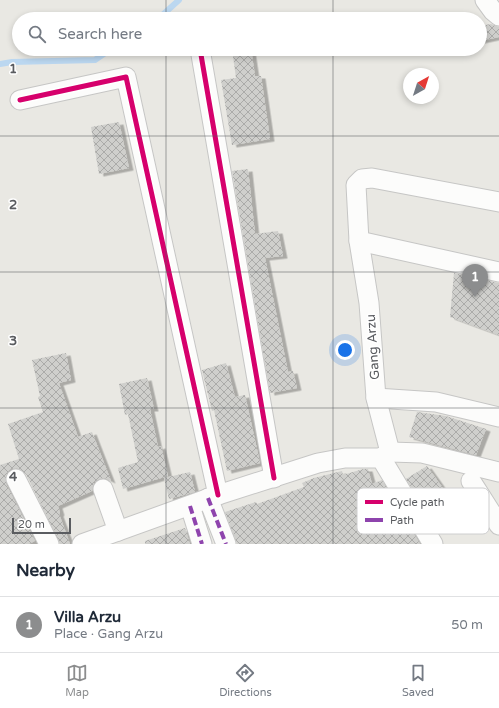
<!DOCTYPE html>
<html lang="en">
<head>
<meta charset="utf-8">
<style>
	body { margin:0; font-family:"Varela Round",sans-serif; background:#f6f6f7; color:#1f2937 }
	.compass { position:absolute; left:403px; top:68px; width:36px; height:36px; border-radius:50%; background:#fff; box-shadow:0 2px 6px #0003; rotate:39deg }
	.scale { position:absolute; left:12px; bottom:10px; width:59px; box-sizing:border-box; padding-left:4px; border:2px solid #5a5c60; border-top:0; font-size:11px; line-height:14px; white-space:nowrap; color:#5a5c60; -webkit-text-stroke:3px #fff; paint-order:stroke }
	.you { position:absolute; left:345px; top:350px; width:14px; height:14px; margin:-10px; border:3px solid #fff; border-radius:50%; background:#1a73e8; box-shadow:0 0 0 6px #1a73e833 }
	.badge { display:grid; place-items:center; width:26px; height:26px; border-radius:50%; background:#8c8d8e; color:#fff; font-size:13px; font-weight:700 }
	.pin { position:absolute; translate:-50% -33px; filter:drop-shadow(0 1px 2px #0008) }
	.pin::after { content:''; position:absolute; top:21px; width:14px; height:12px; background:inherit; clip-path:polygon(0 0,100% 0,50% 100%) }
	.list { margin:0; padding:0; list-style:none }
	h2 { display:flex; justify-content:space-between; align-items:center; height:52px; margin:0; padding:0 16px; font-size:17px }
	h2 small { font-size:13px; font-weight:400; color:#747a83 }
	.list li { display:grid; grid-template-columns:26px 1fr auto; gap:12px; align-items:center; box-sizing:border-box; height:56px; padding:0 16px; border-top:1px solid #e0e1e3 }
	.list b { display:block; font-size:15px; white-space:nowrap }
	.list p { margin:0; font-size:13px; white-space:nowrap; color:#747a83 }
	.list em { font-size:13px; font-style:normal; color:#747a83 }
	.icon { flex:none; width:22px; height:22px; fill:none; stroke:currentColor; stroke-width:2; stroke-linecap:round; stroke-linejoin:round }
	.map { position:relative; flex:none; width:499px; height:544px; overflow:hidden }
	.search { position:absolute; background:#fff; box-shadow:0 2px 6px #0003; left:12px; right:12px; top:12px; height:44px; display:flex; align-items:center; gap:10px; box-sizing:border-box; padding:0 14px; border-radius:22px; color:#747a83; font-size:15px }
	.sheet { height:108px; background:#fff }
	nav { display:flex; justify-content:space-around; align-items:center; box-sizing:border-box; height:56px; border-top:1px solid #e0e1e3; background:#fff; font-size:11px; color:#747a83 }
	nav a { display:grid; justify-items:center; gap:2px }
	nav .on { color:#8c8d8e }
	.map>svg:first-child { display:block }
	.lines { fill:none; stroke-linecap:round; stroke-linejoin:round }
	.stream { stroke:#bbd7f0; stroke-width:6 }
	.building { fill:url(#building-cross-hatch); filter:url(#shadow) }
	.minor-casing { stroke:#c6c6c5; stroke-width:21 }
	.minor { stroke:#fcfcfb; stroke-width:19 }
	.quiet { stroke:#8e44ad; stroke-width:4; stroke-dasharray:8 4; stroke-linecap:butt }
	.cycleway-casing { stroke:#fff; stroke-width:8 }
	.cycleway { stroke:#d6006c; stroke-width:5 }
	.grid { fill:none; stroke:#5a5c60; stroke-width:1; stroke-opacity:0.55 }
	.labels { text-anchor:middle; stroke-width:3; stroke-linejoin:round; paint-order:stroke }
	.street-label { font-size:13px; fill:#5a5c60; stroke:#fff }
	.key { fill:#fff; stroke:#cececf; stroke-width:1 }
	.key-label { font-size:11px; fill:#5a5c60 }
	.grid-label { font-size:13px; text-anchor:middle; font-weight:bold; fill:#5a5c60; stroke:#fff; stroke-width:3; stroke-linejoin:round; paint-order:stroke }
</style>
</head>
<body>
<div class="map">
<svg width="499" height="544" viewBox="0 0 499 544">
	<defs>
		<pattern id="building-cross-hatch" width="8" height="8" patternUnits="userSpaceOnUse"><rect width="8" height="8" fill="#cfcfcc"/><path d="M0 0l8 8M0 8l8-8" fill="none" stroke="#ababa9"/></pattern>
		<filter id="shadow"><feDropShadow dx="4.5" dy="2.5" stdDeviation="0" flood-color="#0004"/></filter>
	</defs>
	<rect width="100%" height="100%" fill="#e9e8e3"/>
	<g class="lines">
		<g class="stream">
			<polyline points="158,19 179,0"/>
			<polyline points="0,64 12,62 95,60 111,49"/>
		</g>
	</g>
	<g class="building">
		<polygon points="491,24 499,27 499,37 480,41 480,26"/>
		<polygon points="232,49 251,49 255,76 261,76 270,139 232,145 221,80 236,78"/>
		<polygon points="119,122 129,168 99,174 91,127"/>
		<polygon points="248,169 255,234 278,231 283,256 265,258 288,372 293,371 297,388 270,393 232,171"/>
		<polygon points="454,273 499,283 499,335 450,317"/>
		<polygon points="66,353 71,380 59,383 78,437 92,432 111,481 105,478 99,479 94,482 92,491 58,506 60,513 59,514 70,544 60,544 26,474 17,468 11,469 7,473 6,484 35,541 28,544 0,544 0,465 19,459 8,424 43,412 38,397 40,396 32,360"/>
		<polygon points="226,363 235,397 245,395 260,463 227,471 214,410 212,411 202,370"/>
		<polygon points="147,378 154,409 150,409 158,447 161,446 168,476 123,489 118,468 138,462 128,414 125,415 119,384"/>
		<polygon points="417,412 446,416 486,429 476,455 409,437"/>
		<polygon points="427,466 447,494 424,508 406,479"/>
		<polygon points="363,469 368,469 372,484 382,480 420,544 237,544 225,512 256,502 257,504 304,487 302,483 314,478 342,471 343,475"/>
		<polygon points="190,472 195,492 169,499 164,478"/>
		<polygon points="185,528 190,544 145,544 145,541"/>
	</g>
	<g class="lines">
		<g class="minor-casing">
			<g id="minor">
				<polyline points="485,0 493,11 499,16"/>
				<polyline points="200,49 274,478"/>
				<polyline points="20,100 126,77 218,495"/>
				<polyline points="359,241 499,272"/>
				<polyline points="376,398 436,402 499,417"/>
				<polyline points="390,452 376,398 369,303 359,241 356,185 362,179 372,178 499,202"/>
				<polyline points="381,458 390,452 422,453 499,472"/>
				<polyline points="16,479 49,544"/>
				<polyline points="471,481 499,525"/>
				<polyline points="103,489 118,531"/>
				<polyline points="208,498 226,544"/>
				<polyline points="190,506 202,544"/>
				<polyline points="82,544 218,495 318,463 345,458 381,458 433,544"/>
			</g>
		</g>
		<use href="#minor" class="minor"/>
		<g class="quiet">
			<polyline points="208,498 226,544"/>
			<polyline points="190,506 202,544"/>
		</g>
		<g class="cycleway-casing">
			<g id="cycleway">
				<polyline points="200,49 274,478"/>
				<polyline points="20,100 126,77 218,495"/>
			</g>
		</g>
		<use href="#cycleway" class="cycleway"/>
	</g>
	<path class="grid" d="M166,0V19M333,0V19M166,49V544M333,49V544M0,136H499M0,272H499M0,408H499"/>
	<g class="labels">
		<g class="street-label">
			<text transform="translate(372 347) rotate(-94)" y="5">Gang Arzu</text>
		</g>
	</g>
	<rect x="357" y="488" width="132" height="46" rx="6" class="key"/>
	<rect x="365" y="500" width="18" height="4" fill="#d6006c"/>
	<rect x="365" y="518" width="18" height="4" fill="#8e44ad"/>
	<g class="key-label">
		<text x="390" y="506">Cycle path</text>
		<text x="390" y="524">Path</text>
	</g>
	<g class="grid-label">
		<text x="13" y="73">1</text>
		<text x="13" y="209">2</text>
		<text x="13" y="345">3</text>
		<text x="13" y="481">4</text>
	</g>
</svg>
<svg class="compass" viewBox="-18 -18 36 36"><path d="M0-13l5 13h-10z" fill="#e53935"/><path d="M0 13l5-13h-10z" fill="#747a83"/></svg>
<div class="scale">20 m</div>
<div class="you"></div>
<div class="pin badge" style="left:475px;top:297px">1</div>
<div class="search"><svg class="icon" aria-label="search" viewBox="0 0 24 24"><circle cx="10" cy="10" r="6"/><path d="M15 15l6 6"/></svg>Search here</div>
</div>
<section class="sheet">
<h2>Nearby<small></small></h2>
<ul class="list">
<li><span class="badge">1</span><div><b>Villa Arzu</b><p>Place · Gang Arzu</p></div><em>50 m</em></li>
</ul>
</section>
<nav>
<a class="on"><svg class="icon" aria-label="map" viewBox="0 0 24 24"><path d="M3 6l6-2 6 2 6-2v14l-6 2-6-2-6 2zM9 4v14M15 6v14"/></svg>Map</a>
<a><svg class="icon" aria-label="directions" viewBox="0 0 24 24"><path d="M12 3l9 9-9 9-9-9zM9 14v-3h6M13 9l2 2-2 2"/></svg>Directions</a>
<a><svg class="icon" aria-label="saved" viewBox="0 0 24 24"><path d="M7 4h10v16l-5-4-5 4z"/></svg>Saved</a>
</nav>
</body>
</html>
